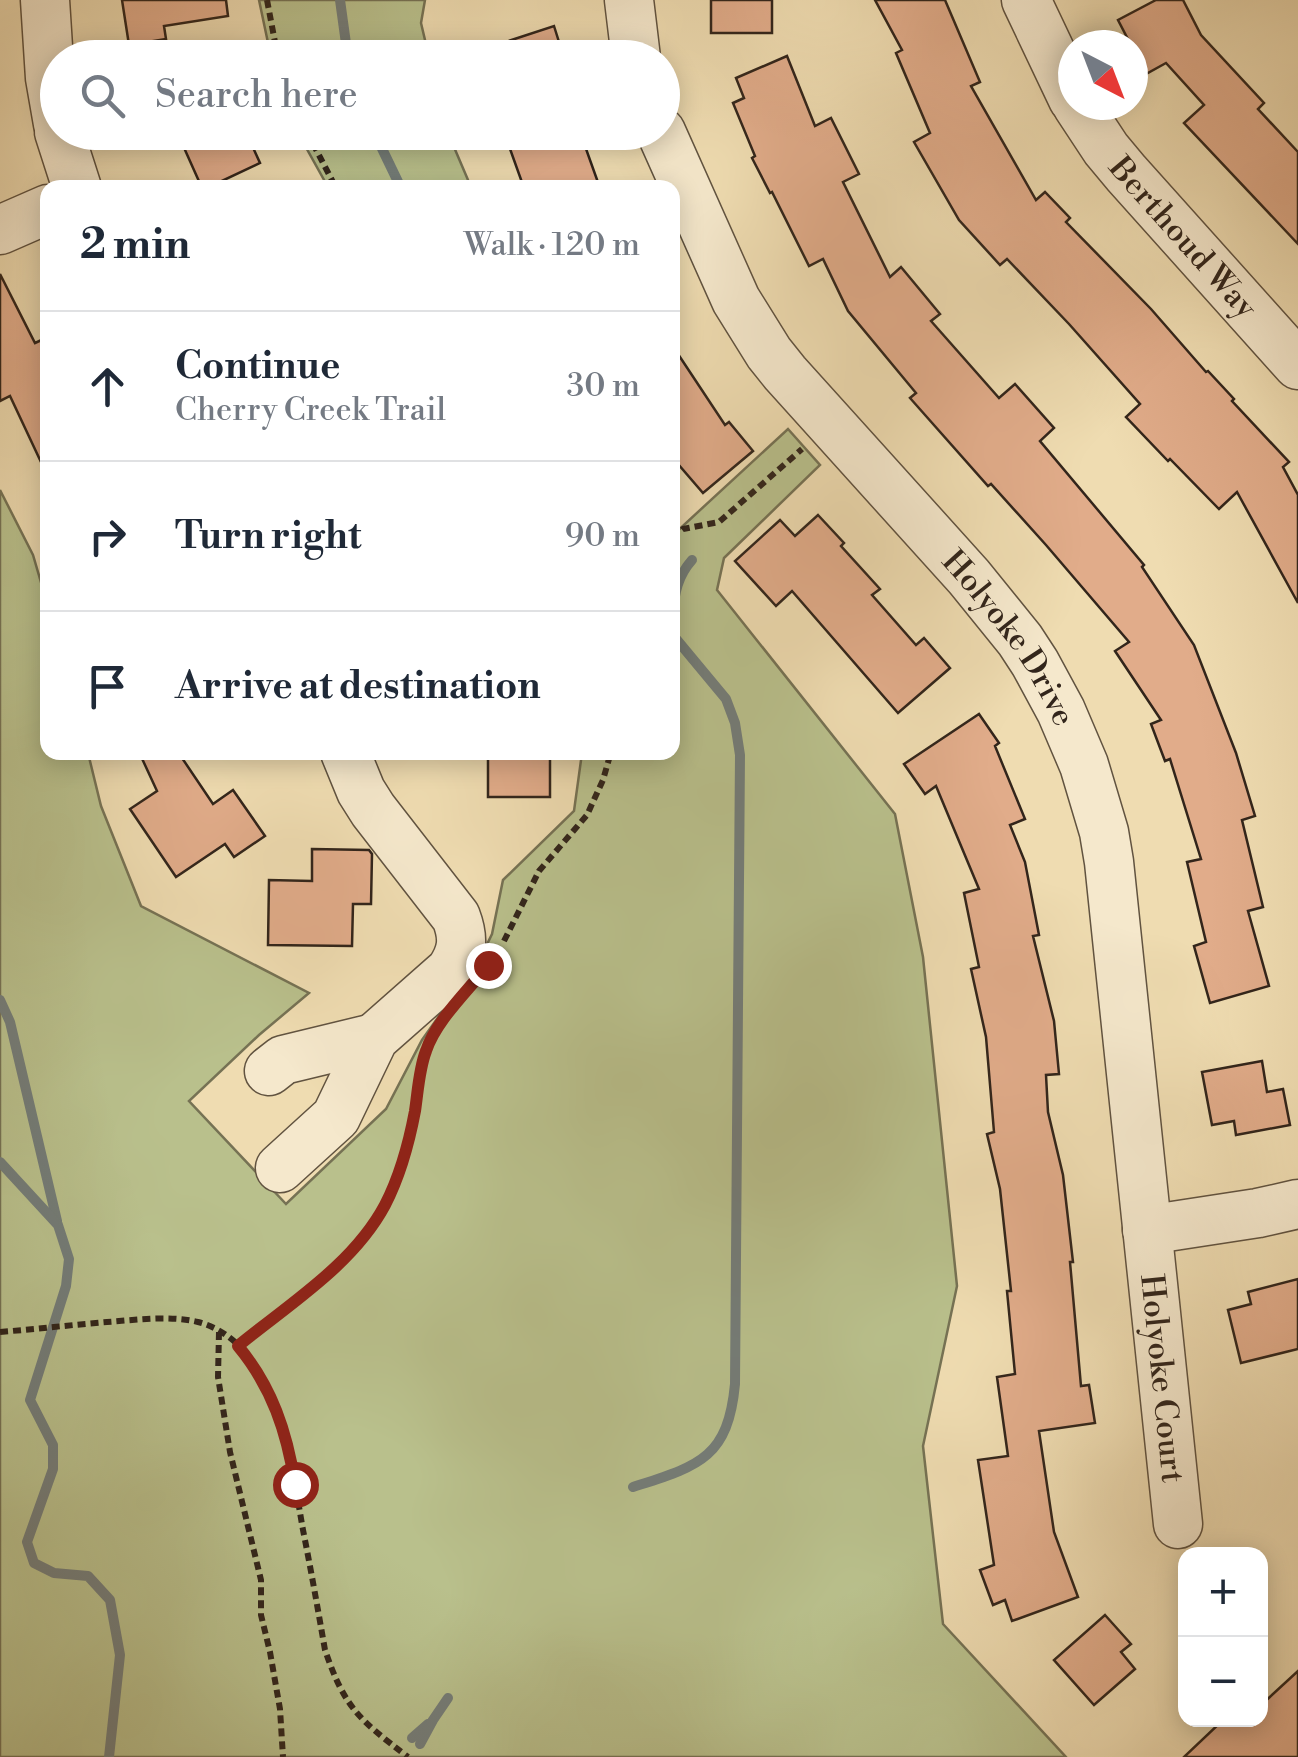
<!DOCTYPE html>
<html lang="en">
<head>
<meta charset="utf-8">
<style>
	body { margin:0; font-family:"Libre Bodoni",serif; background:#f6f6f7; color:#1f2937 }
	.controls { position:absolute; right:30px; bottom:30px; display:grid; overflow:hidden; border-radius:20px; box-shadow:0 5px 25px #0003 }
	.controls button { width:90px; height:90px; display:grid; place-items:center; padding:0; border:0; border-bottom:2px solid #e0e1e3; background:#fff; color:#1f2937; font:50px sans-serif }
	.compass { position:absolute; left:1058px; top:30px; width:90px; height:90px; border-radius:50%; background:#fff; box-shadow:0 5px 25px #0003; rotate:138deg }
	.stop { position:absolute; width:30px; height:30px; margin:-22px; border:8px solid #8f2418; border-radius:50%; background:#fff }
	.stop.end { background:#8f2418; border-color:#fff; box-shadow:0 2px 10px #0008 }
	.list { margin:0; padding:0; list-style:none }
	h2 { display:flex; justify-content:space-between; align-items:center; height:130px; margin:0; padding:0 40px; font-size:42px }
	h2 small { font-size:32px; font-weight:400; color:#747a83 }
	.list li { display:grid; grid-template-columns:65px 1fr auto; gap:30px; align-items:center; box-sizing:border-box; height:150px; padding:0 40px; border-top:2px solid #e0e1e3 }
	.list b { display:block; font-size:38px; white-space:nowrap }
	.list p { margin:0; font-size:32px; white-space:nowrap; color:#747a83 }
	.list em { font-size:32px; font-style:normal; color:#747a83 }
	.icon { flex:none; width:55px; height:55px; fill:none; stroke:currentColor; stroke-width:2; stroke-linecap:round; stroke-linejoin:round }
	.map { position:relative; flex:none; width:1298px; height:1757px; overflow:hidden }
	.search { position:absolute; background:#fff; box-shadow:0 5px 25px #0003; left:40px; top:40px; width:640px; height:110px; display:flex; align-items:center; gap:25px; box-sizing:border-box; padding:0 35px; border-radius:55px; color:#747a83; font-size:38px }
	.panel { position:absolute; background:#fff; box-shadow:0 5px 25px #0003; left:40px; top:180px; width:640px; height:580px; border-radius:20px }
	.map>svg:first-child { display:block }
	.green { fill:#b9c08c; stroke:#767254; stroke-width:2.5 }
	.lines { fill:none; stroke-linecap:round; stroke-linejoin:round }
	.stream { stroke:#747d79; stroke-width:10 }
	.building { fill:#e1ac8a; stroke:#32251b; stroke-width:2.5 }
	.minor-casing { stroke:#615340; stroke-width:51 }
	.path { stroke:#32251b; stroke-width:6; stroke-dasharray:8 5; stroke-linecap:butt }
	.minor { stroke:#f5e8cc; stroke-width:48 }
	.route { stroke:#8f2418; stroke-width:12 }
	.labels { text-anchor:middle; stroke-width:8; stroke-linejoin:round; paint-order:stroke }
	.street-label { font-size:32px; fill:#32251b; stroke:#f5e8cc }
</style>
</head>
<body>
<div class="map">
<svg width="1298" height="1757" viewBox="0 0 1298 1757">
	<rect width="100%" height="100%" fill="#efdcb1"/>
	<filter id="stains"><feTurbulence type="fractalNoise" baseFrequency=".002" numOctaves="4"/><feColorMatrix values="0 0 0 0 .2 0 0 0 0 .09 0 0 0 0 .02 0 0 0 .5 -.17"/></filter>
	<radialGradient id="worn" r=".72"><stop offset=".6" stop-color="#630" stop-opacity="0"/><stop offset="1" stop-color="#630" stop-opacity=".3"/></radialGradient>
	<g class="green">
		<polygon points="259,0 425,0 421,23 429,57 271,57"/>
		<polygon points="298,133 448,133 471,187 328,187"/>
		<polygon points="788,429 820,465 724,558 717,590 895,814 923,957 957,1286 923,1446 943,1624 1066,1757 0,1757 0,490 33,555 47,603 48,752 88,753 101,806 141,906 309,993 259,1035 189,1101 286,1204 386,1109 422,1040 444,1009 471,977 492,934 503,880 574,811 582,753 672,752 673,535"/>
	</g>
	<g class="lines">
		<g class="stream">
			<polyline points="340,0 348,58"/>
			<polyline points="374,132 401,188"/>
			<path d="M672,615C675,593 677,577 692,560"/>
			<polyline points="0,1000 10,1022 57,1221"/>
			<polyline points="0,1162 58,1225 69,1259 66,1286 30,1400 53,1445 53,1469 27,1542 34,1563 54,1573 88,1576 110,1600 120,1655 109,1757"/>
			<path d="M633,1487C698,1466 728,1459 735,1384L740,755L735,723L726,699L672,634"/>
			<polyline points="412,1738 428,1724"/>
			<polyline points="420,1744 433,1720 448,1698"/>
		</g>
	</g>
	<g class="building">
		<polygon points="122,0 226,0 228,16 164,26 166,39 129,45"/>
		<rect x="711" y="0" width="61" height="33"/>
		<polygon points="875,0 945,0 980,82 971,86 1036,200 1045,192 1070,218 1066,222 1151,309 1206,372 1208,371 1234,399 1232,401 1289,462 1283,467 1298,495 1298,603 1237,492 1219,509 1170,459 1168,461 1126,417 1140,404 1069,324 1007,259 1000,265 959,220 914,142 930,133 896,53 902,50"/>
		<polygon points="1156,0 1183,0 1201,35 1264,103 1258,109 1298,152 1298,244 1184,123 1204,105 1166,63 1146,74 1118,20"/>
		<polygon points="554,26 564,58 476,58 475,52"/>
		<polygon points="787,56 815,126 831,118 859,174 843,182 890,277 901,267 940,314 931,321 999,398 1015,384 1054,428 1040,441 1144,565 1142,567 1194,645 1236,753 1255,816 1242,820 1263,907 1248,911 1269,986 1210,1003 1194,946 1206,942 1187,862 1201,859 1170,759 1165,761 1151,724 1161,720 1115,651 1129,642 1046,545 991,484 988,486 910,398 916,393 848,311 823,259 809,266 772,192 770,193 752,158 755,156 733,103 744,98 736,78"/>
		<polygon points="177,132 246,132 260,163 207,188 202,188"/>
		<polygon points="504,132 580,132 600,188 524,188"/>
		<polygon points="0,274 35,343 48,337 48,477 10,396 0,401"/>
		<polygon points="672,345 725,425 729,422 753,451 703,493 672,457"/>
		<polygon points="818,515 844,543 841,546 880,589 872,595 916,645 924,638 950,668 898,713 792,591 776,606 735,561 780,520 795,536"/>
		<polygon points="979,714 999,743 995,746 1025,819 1010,825 1025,862 1039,935 1033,936 1054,1021 1059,1074 1046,1075 1048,1112 1063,1175 1073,1262 1070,1262 1081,1386 1089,1385 1095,1423 1039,1431 1054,1532 1078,1597 1012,1621 1005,1600 993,1605 980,1570 994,1565 978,1460 1008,1456 997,1377 1015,1374 1007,1291 1011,1291 1000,1189 987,1134 994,1132 986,1037 971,969 979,967 964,893 979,889 936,786 925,794 904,764"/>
		<polygon points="139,752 178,752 213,804 233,790 265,836 234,857 225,844 176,877 130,809 157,791"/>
		<rect x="488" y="752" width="62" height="45"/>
		<polygon points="312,849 369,850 372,854 371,904 353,904 352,946 268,945 269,880 312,881"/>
		<polygon points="1262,1061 1267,1092 1283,1089 1290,1125 1236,1135 1234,1121 1212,1125 1202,1072"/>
		<polygon points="1298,1279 1298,1349 1241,1363 1228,1310 1251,1304 1248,1292"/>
		<polygon points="1105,1615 1131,1644 1121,1652 1135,1669 1094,1705 1054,1660"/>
		<polygon points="1298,1671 1298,1757 1184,1757 1223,1720 1260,1720 1260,1706"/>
	</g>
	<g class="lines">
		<g class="minor-casing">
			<g id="minor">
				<polyline points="45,0 50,78 58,124"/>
				<polyline points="629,0 636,58"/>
				<polyline points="1026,0 1073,99"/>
				<path id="s1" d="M1077,105L1106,149L1126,173L1298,365"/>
				<polyline points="59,132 77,188"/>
				<path id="s2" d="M661,132L736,300L769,353L785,373L969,577L1020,640L1035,663L1061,711L1084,765L1104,832L1109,862L1178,1524"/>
				<polyline points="0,230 48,209"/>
				<polyline points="269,1071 283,1060 374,1038"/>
				<path d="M280,1168L336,1117L374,1038L450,971C463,952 464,938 456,917L373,810L361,791L345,752"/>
				<polyline points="1147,1230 1258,1213 1298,1204"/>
			</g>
		</g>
		<g class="path">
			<polyline points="267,0 278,58"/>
			<polyline points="307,132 336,188"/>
			<polyline points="672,538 683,529 719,522 802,449"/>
			<polyline points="504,941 539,871 587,815 603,780 611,752"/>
			<path d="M0,1332C36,1329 71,1325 107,1322C136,1320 169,1315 198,1322C278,1343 291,1463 303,1530C311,1570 318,1610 325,1650C345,1709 360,1720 408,1757"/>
			<polyline points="219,1332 218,1377 230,1452 261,1580 261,1615 270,1652 280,1709 283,1757"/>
			<path d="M238,1346C305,1291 376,1248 403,1160C414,1124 416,1085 427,1048"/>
		</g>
		<use href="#minor" class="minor"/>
	</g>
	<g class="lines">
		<path class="route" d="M295,1484C287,1432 272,1387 238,1346C289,1304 353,1265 385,1205C400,1176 409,1143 415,1111C418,1091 419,1069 426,1051C436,1020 469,990 488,965"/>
	</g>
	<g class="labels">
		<g class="street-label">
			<text dy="11" stroke="none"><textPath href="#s1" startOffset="170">Berthoud Way</textPath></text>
			<text dy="11" stroke="none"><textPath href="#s2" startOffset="620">Holyoke Drive</textPath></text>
			<text dy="11" stroke="none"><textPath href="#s2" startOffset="1388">Holyoke Court</textPath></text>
		</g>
	</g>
	<rect width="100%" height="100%" filter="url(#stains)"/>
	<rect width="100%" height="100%" fill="url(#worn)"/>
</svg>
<div class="controls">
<button>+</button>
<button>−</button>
</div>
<svg class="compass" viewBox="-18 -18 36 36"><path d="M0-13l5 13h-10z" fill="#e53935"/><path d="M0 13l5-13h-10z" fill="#747a83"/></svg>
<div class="stop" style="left:295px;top:1484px"></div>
<div class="stop end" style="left:488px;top:965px"></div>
<div class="search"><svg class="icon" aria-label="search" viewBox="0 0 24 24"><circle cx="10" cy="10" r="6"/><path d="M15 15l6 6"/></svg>Search here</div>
<section class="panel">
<h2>2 min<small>Walk · 120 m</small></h2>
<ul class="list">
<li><svg class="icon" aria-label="ahead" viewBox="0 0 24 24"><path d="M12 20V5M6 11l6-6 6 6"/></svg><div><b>Continue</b><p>Cherry Creek Trail</p></div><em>30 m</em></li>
<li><svg class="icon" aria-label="right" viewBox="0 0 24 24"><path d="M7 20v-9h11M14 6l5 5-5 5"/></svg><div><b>Turn right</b></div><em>90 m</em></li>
<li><svg class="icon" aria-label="arrive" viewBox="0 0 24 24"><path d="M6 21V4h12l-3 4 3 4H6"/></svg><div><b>Arrive at destination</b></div></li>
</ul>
</section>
</div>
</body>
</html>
